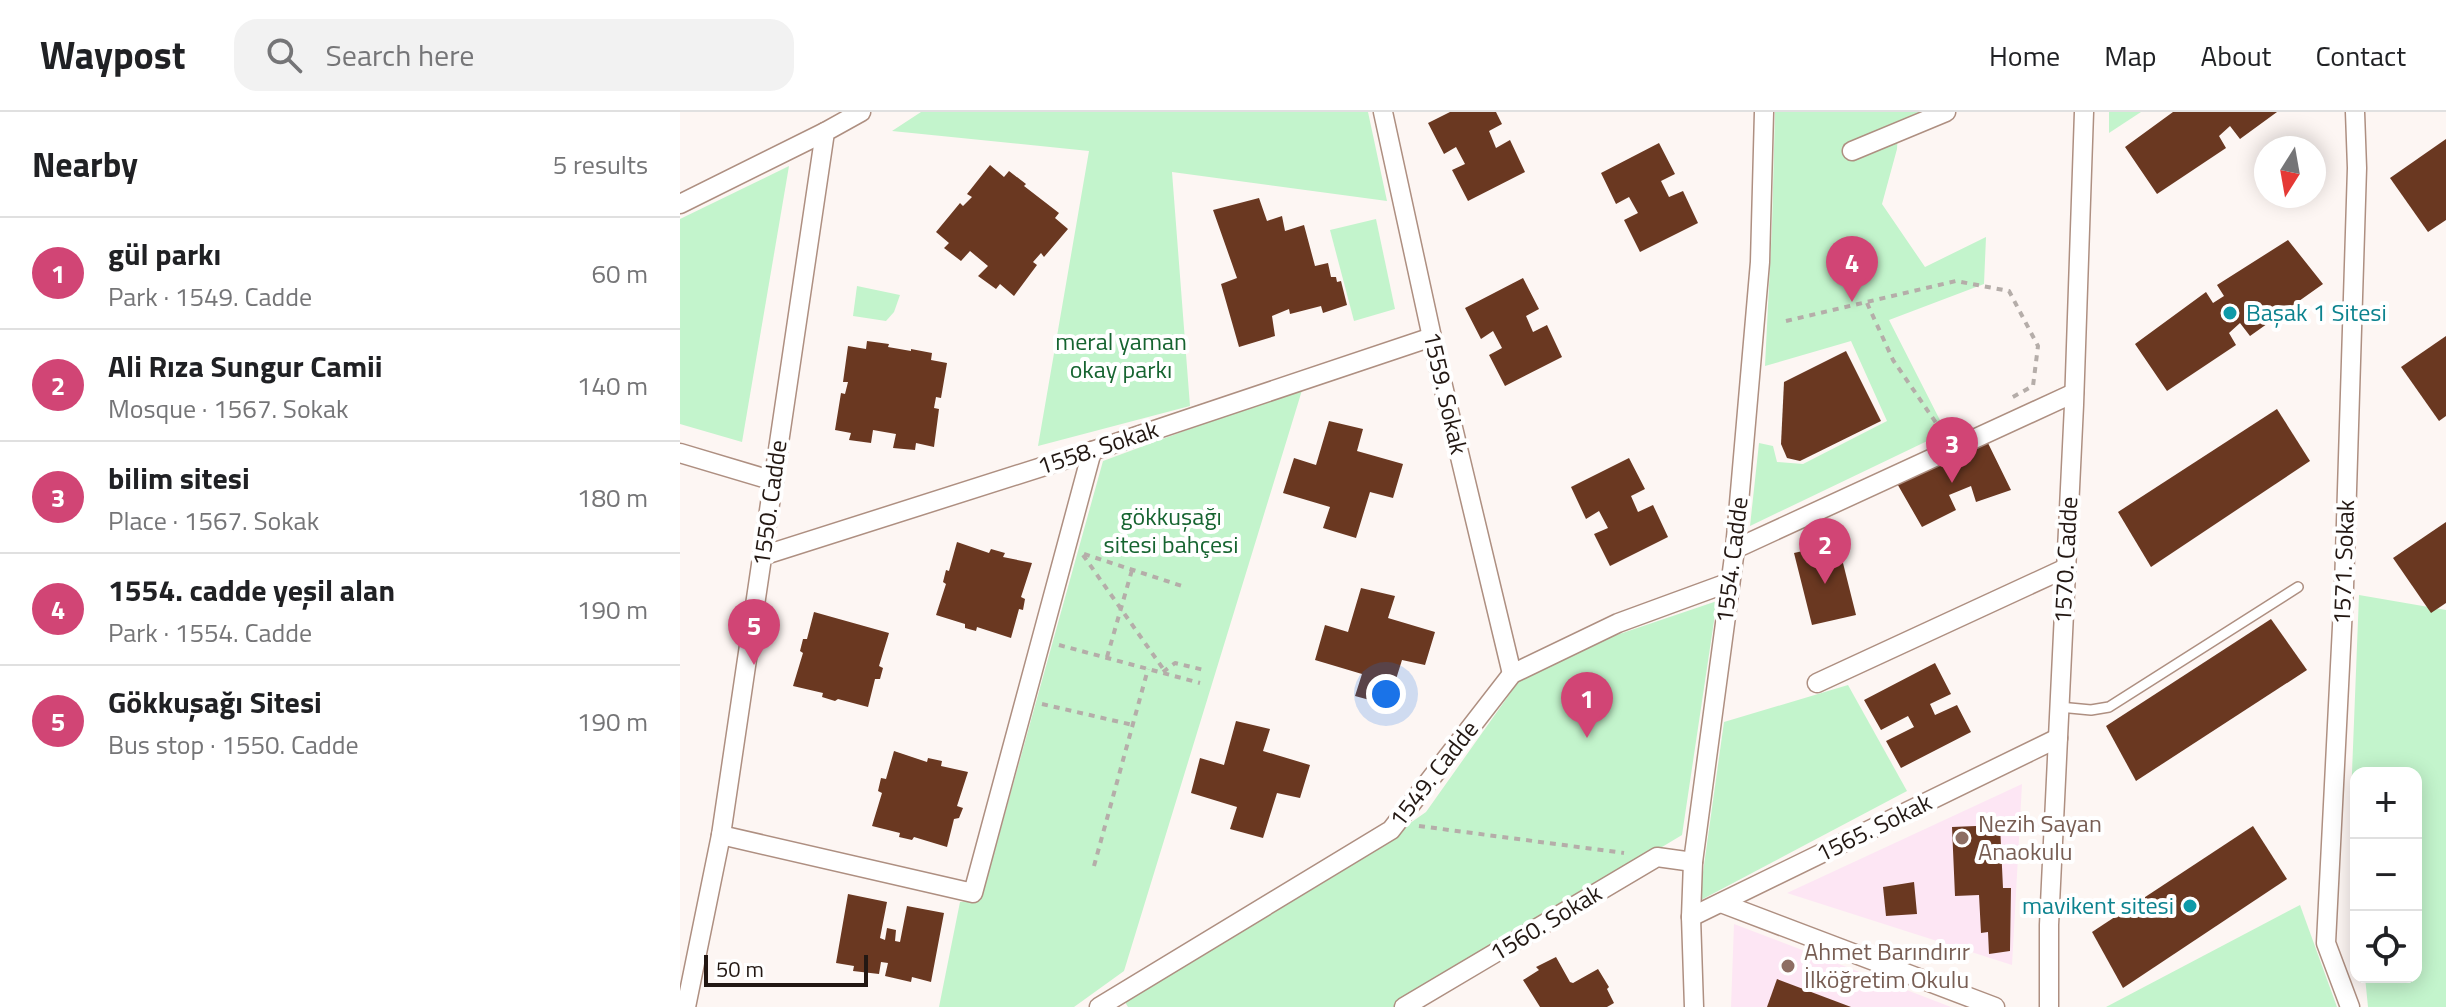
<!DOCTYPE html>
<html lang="en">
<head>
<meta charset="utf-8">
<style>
	body { margin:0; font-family:"Titillium Web",sans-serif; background:#f2f2f2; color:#202124 }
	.controls { position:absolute; right:24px; bottom:24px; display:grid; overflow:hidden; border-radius:16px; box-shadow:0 4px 20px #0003 }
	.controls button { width:72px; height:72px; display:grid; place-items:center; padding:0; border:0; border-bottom:2px solid #e0e0e0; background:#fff; color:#202124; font:40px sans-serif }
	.compass { position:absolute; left:1574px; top:24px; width:72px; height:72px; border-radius:50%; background:#fff; box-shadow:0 4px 20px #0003; rotate:191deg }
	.scale { position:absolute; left:24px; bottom:20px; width:164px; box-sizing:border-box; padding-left:8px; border:4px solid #231813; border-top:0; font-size:22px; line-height:28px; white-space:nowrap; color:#231813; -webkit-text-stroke:6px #fff; paint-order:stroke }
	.you { position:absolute; left:706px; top:582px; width:28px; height:28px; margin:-20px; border:6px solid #fff; border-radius:50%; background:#1a73e8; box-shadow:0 0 0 12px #1a73e833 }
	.badge { display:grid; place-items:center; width:52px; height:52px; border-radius:50%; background:#d14575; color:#fff; font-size:26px; font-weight:700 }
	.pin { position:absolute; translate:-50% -66px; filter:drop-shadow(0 2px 4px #0008) }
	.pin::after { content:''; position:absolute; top:42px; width:28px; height:24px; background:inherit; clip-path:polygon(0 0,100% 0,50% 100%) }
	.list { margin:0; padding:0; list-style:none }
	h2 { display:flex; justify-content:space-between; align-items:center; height:104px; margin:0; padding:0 32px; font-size:34px }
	h2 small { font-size:26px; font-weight:400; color:#757577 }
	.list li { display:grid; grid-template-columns:52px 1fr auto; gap:24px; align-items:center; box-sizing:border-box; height:112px; padding:0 32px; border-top:2px solid #e0e0e0 }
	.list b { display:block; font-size:30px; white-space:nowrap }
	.list p { margin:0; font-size:26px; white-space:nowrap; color:#757577 }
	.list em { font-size:26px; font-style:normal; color:#757577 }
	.icon { flex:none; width:44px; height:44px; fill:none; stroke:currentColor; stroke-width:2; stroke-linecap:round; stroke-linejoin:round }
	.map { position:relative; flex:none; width:1766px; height:895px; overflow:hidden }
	header { display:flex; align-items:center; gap:48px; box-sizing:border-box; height:112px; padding:0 40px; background:#fff; border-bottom:2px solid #e0e0e0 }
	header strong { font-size:38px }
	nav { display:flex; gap:44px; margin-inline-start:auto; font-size:28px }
	.search { width:560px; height:72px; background:#f2f2f2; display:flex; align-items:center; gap:20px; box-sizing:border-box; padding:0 28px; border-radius:24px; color:#757577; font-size:30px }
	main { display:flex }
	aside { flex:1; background:#fff }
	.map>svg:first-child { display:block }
	.education { fill:#fde6f4 }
	.green { fill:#c3f4cc }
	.building { fill:#6a3821 }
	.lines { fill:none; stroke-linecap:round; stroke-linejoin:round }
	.lane-casing { stroke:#ae8f81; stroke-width:12 }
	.street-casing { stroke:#ae8f81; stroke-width:21 }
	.path { stroke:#b5ada9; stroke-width:4; stroke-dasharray:6 6; stroke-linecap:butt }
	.lane { stroke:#fff; stroke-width:9 }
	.street { stroke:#fff; stroke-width:18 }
	.culture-dot { fill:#0f9aa8; stroke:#fff; stroke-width:3 }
	.education-dot { fill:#8d6e63; stroke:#fff; stroke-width:3 }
	.labels { text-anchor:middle; stroke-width:8; stroke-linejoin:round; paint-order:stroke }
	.culture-label { font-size:24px; fill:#0d838f; stroke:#fff; text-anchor:start }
	.park-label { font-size:24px; fill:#166430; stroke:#fff }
	.street-label { font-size:24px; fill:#231813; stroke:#fff }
	.education-label { font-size:24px; fill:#785e54; stroke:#fff; text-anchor:start }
</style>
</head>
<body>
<header>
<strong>Waypost</strong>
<div class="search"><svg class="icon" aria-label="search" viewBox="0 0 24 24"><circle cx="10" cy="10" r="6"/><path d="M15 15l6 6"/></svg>Search here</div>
<nav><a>Home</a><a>Map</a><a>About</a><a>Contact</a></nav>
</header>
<main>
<aside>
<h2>Nearby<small>5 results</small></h2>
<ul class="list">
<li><span class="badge">1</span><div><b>gül parkı</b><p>Park · 1549. Cadde</p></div><em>60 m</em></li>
<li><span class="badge">2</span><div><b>Ali Rıza Sungur Camii</b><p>Mosque · 1567. Sokak</p></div><em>140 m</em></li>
<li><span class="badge">3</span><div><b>bilim sitesi</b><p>Place · 1567. Sokak</p></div><em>180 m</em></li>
<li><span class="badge">4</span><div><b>1554. cadde yeşil alan</b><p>Park · 1554. Cadde</p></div><em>190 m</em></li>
<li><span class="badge">5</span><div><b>Gökkuşağı Sitesi</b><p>Bus stop · 1550. Cadde</p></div><em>190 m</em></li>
</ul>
</aside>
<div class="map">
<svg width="1766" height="895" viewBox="0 0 1766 895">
	<rect width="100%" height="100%" fill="#fdf6f3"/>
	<g class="education">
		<polygon points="1342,672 1332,853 1107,781"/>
		<polygon points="1054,812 1271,895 1051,895"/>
	</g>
	<g class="green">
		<polygon points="241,0 688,0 707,89 492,60 510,294 358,334 409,39 212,19"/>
		<polygon points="1095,0 1266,0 1218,19 1217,37 1202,92 1245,155 1306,125 1304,172 1209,208 1266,320 1070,414 1079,331 1093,334 1097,350 1123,352 1207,309 1171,229 1085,254 1092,114"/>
		<polygon points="1429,0 1461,0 1429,21"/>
		<polygon points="109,54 62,330 0,312 0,107"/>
		<polygon points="696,107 715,197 674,209 650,118"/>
		<polygon points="177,174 220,183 214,200 206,209 173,204"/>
		<polygon points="623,275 444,859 394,895 259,895 280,790 301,788 423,349"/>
		<polygon points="1679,483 1766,498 1766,895 1688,895 1685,865 1736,865 1736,661 1676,661 1676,774 1670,711"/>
		<polygon points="1037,489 1002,723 716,895 448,895 445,890 656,763 746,700 851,552"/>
		<polygon points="1168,573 1227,679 1019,789 1044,610"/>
		<polygon points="1620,793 1657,895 1426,895"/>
	</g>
	<g class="building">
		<polygon points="770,0 816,0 822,12 809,19 816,36 830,28 845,60 788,89 772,58 785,52 776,35 764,42 748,11"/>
		<polygon points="1493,0 1597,0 1560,27 1550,14 1539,24 1546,36 1477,82 1445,35"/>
		<polygon points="1766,27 1766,108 1748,120 1710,66"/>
		<polygon points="979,31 995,62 981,69 989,85 1003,79 1018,111 960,140 944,108 958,101 949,85 936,92 921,61"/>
		<polygon points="310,53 324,65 329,59 346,72 344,74 379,101 375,106 388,117 364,145 361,141 353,150 357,153 334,184 320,172 316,177 298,164 308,154 290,139 281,149 264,136 269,131 256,120 280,91 283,94 292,85 287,82"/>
		<polygon points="579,86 587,109 602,104 605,119 624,113 635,154 648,151 651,165 656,165 657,170 661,169 667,193 643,201 641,194 610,202 609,197 592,204 595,224 559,235 541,172 557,166 533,98"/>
		<polygon points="1608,128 1643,172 1570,224 1560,211 1549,221 1556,233 1487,279 1455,232 1526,180 1533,191 1544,184 1537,173"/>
		<polygon points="843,166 859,197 846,204 853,220 867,213 882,245 825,274 809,243 822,236 813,219 801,227 785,196"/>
		<polygon points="1766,224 1766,304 1759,309 1721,255"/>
		<polygon points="187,229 209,232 208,235 231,239 231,237 252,241 251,248 267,251 261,286 256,285 254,296 259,297 254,335 236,331 235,338 213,336 216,322 193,318 191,331 169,328 171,321 155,318 161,281 165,282 168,270 163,270 168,234 186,237"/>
		<polygon points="1166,239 1201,309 1120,349 1107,346 1101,332 1104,270"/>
		<polygon points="1597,297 1630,349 1471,455 1438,400"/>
		<polygon points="649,309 683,317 677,339 723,352 713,386 690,380 676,426 643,416 650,395 603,381 614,346 636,353"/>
		<polygon points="1305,325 1331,378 1296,390 1291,374 1269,383 1276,398 1242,415 1215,368"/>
		<polygon points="949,346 965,377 951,384 958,400 973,393 988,425 930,454 914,422 928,416 919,399 906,407 891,375"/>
		<polygon points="1766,410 1766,491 1751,501 1713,446"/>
		<polygon points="277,430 309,441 311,437 325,441 323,445 352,451 341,485 345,487 343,498 339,497 331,526 297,515 296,519 285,516 285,512 256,503 266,472 263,470 266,458 269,459"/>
		<polygon points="1158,431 1176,503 1132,513 1114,441"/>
		<polygon points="681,476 715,484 708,506 755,520 745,553 722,548 708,593 675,584 682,562 635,548 645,513 668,520"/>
		<polygon points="134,500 209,521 199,554 203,556 200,567 195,567 188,595 158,587 155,589 142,585 143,581 113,574 123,541 120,539 123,527 127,527"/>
		<polygon points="1591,507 1627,558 1456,669 1426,614"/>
		<polygon points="1255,551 1271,582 1250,592 1255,603 1277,593 1291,620 1221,656 1206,629 1234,615 1228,604 1201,618 1184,588"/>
		<polygon points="556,609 590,617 583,639 630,653 620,686 597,681 583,726 550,717 557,695 511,681 520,646 544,653"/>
		<polygon points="214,639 247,650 248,646 262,649 261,654 288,660 277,694 283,696 279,706 274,707 267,735 234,725 232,728 219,725 220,721 192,714 202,681 198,679 201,666 206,667"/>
		<polygon points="1320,713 1323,776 1331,776 1330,839 1309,842 1308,820 1301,821 1299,783 1275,784 1272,715"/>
		<polygon points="1573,714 1607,767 1443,876 1412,820"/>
		<polygon points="1234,770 1237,802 1206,804 1203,775"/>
		<polygon points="168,782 207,790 200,826 205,828 207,816 216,818 215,829 220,830 227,794 264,801 251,870 232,865 231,870 205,864 208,851 201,850 199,862 173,859 174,854 156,851"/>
		<polygon points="876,845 890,870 893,871 918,857 929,875 927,877 934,891 927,895 860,895 843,868 859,858 856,855"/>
		<polygon points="1097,867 1171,895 1087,895"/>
	</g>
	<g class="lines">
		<g class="lane-casing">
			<polyline id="lane" points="1379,595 1411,598 1429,595 1618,475"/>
		</g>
		<g class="street-casing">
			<g id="street">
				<polyline points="703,0 758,253 832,562"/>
				<polyline points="1172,39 1266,0"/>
				<polyline points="0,92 145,20"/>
				<polyline points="0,341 94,369"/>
				<polyline points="1055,437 1394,281"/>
				<polyline points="82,444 412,339 752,225"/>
				<polyline points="1137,571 1386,456"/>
				<polyline points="41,723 293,781 412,339"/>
				<polyline points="1041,791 1315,895"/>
				<polyline points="1011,805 1378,626"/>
				<polyline points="6,895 41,723 145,20 181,0"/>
				<polyline points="419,895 711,718 832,562 938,511 1050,470"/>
				<polyline points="724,895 977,745 1013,750"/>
				<polyline points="1014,895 1011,805 1013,750 1055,437 1080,150 1084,0"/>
				<polyline points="1369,895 1369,813 1394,293 1404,0"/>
				<polyline points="1670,895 1646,831 1664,475 1677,56 1675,0"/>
			</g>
		</g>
		<g class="path">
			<polyline points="1187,191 1213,248 1263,321"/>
			<polyline points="1106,209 1276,169 1329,179 1358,234 1353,274 1331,286"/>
			<polyline points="404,442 502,474"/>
			<polyline points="403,443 484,558"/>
			<polyline points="379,533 520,571"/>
			<polyline points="427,545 452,458"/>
			<polyline points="483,560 495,551 524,558"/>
			<polyline points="362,592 453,613"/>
			<polyline points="739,714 944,741"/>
			<polyline points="414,754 468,557"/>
		</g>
		<use href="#lane" class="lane"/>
		<use href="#street" class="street"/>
	</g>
	<g class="culture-dot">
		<circle cx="1550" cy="201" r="8"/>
		<circle cx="1510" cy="794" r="8"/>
	</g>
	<g class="education-dot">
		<circle cx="1282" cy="726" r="8"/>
		<circle cx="1108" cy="854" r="8"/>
	</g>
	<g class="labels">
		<g class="culture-label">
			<text x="1566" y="209">Başak 1 Sitesi</text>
			<text x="1494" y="802" text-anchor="end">mavikent sitesi</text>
		</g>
		<g class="park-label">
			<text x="441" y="238">meral yaman<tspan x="441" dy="28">okay parkı</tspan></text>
			<text x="491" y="413">gökkuşağı<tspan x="491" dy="28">sitesi bahçesi</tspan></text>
		</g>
		<g class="street-label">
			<text transform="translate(765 281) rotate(77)" y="8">1559. Sokak</text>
			<text transform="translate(418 336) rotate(-18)" y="8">1558. Sokak</text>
			<text transform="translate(90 391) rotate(-82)" y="8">1550. Cadde</text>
			<text transform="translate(1052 448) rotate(-83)" y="8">1554. Cadde</text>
			<text transform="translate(1386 448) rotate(-87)" y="8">1570. Cadde</text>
			<text transform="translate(1664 450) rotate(-88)" y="8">1571. Sokak</text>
			<text transform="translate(754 662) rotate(-52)" y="8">1549. Cadde</text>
			<text transform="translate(1194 716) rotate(-26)" y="8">1565. Sokak</text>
			<text transform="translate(866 811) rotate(-31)" y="8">1560. Sokak</text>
		</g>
		<g class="education-label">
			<text x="1298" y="720">Nezih Sayan<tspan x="1298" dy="28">Anaokulu</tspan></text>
			<text x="1124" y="848">Ahmet Barındırır<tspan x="1124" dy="28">İlköğretim Okulu</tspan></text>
		</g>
	</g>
</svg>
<div class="controls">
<button>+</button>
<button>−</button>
<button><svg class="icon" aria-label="locate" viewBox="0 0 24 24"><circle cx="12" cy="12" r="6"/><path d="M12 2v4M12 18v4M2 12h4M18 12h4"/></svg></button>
</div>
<svg class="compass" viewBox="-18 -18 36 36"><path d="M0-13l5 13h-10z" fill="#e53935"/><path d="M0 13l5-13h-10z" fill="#757577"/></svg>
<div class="scale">50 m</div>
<div class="you"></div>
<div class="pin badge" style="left:907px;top:626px">1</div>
<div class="pin badge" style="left:1145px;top:472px">2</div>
<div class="pin badge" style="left:1272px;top:371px">3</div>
<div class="pin badge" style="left:1172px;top:190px">4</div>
<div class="pin badge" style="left:74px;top:553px">5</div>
</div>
</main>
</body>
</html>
